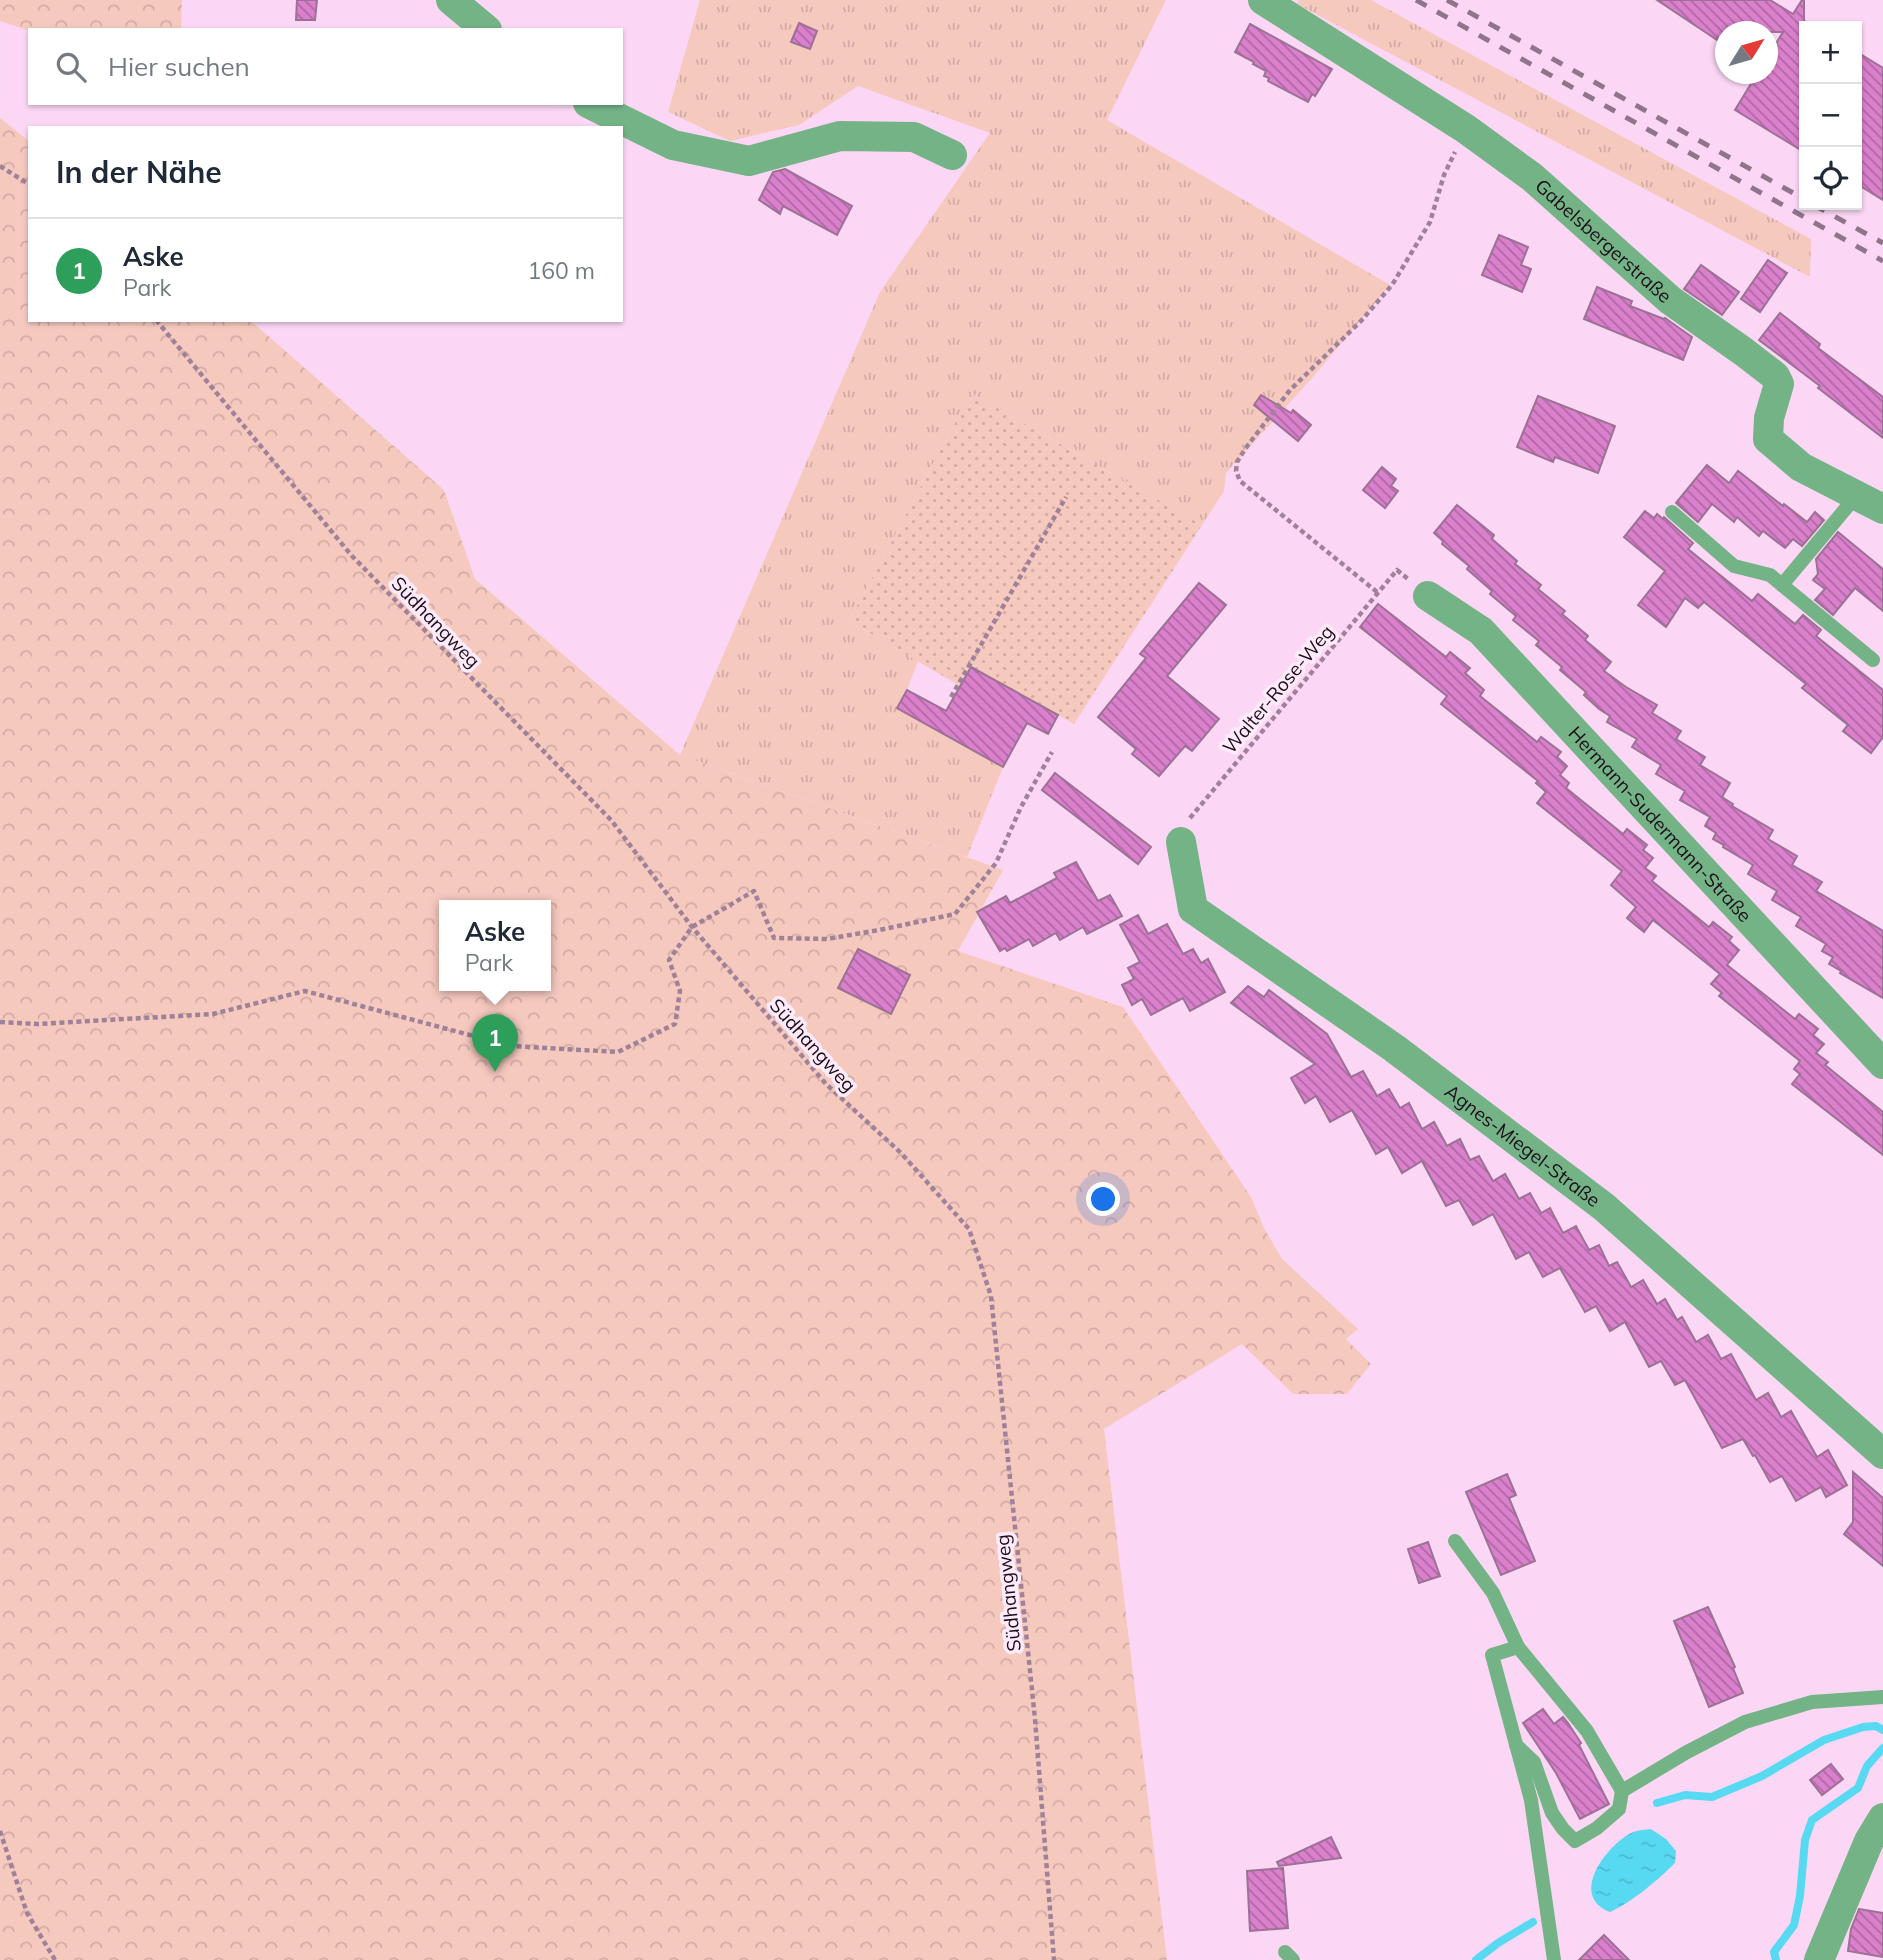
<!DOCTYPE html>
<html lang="de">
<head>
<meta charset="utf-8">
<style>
	body { margin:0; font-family:Mulish,sans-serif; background:#f6f6f7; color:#1f2937 }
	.controls { position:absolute; right:21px; top:21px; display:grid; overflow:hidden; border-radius:0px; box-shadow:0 2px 5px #0004 }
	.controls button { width:63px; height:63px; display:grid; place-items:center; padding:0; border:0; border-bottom:2px solid #e0e1e3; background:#fff; color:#1f2937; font:35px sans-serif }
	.compass { position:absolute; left:1715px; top:21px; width:63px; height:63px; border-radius:50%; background:#fff; box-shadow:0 2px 5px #0004; rotate:53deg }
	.you { position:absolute; left:1104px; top:1200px; width:24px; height:24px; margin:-18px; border:5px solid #fff; border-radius:50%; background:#1a73e8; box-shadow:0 0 0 10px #1a73e833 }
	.badge { display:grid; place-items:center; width:46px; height:46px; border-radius:50%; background:#068d4a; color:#fff; font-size:23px; font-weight:700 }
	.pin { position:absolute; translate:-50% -58px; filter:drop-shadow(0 2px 4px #0008) }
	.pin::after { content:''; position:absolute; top:37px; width:24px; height:21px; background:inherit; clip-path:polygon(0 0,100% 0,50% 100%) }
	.popup { position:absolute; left:439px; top:900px; width:112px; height:91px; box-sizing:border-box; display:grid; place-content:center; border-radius:0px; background:#fff; filter:drop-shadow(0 2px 5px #0005); font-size:23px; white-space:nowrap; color:#747a83 }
	.popup b { font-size:26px; color:#1f2937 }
	.popup::after { content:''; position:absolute; left:50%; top:100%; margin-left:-14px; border:14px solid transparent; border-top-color:#fff }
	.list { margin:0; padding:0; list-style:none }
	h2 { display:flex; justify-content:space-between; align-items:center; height:91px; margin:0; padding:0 28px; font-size:30px }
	h2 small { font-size:23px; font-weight:400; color:#747a83 }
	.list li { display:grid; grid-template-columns:46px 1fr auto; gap:21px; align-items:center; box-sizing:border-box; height:105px; padding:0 28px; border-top:2px solid #e0e1e3 }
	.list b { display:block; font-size:26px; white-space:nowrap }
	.list p { margin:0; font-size:23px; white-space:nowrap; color:#747a83 }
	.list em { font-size:23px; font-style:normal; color:#747a83 }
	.icon { flex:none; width:38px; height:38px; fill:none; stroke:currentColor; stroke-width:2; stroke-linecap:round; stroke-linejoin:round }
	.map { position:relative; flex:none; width:1883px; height:1960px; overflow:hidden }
	.search { position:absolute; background:#fff; box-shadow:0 2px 5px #0004; left:28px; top:28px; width:595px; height:77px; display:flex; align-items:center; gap:18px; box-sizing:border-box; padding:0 24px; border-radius:0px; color:#747a83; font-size:26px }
	.panel { position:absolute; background:#fff; box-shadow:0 2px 5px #0004; left:28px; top:126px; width:595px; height:196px; border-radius:0px }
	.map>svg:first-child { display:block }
	.grass { fill:url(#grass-tufts) }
	.forest { fill:url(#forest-crowns); fill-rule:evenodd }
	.garden { fill:url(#garden-dots) }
	.water { fill:url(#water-ripples) }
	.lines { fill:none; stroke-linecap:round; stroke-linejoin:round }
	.stream { stroke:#58d9f2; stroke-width:8 }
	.building { fill:url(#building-back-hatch); stroke:#9b7294; stroke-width:2 }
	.path { stroke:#9f8299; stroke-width:4.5; stroke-dasharray:5 3.5; stroke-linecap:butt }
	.lane { stroke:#73b386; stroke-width:14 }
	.street { stroke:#73b386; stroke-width:30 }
	.rail { stroke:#90758a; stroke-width:5; stroke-dasharray:12 12; stroke-linecap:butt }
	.labels { text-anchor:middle; stroke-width:7; stroke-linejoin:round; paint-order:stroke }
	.street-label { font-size:19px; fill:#1d0d1a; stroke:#feebfa }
</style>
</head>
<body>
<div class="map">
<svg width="1883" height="1960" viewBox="0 0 1883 1960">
	<defs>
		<pattern id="grass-tufts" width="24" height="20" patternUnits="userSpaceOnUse" patternTransform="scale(1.75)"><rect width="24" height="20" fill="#f6c9bf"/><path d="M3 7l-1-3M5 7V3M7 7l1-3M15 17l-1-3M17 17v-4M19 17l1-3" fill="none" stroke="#d2aba4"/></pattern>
		<pattern id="forest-crowns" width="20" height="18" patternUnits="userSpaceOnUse" patternTransform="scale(1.75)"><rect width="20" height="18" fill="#f6c9bf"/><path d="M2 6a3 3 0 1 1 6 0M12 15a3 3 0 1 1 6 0" fill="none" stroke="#d2aba4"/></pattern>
		<pattern id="garden-dots" width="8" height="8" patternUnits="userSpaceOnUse" patternTransform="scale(1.75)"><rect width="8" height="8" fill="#f6c9bf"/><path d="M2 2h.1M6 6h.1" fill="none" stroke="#d2aba4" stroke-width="1.8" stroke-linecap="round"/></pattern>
		<pattern id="water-ripples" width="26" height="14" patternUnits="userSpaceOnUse" patternTransform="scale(1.75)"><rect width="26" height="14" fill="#58d9f2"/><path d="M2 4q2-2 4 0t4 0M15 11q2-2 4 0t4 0" fill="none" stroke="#4cb9cf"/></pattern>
		<pattern id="building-back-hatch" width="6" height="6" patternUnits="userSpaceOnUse" patternTransform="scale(1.75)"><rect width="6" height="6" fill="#da80cc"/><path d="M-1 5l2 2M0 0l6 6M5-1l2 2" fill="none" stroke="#b067a5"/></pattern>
	</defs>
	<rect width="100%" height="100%" fill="#fcd7f5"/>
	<g class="grass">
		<polygon points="700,0 1166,0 1107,120 1390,285 1313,377 1226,473 1224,491 1202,525 971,393 849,621 918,661 907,690 897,708 1003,767 967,857 680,755 880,292 990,133 858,86 799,125 730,141 668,112"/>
		<polygon points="1299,0 1371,0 1811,239 1810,277 1297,4"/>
	</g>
	<g class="forest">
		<polygon points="0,0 182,0 181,30 30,30 30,31 0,21"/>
		<path d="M0,118L30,142V320H250L444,490L475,579L680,755L1003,870L958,951L1123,1007L1251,1197L1264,1228L1282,1259L1358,1329L1346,1339L1371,1364L1347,1394H1293L1242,1344L1104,1429L1167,1960H0ZM444,906H546V986H444Z"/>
	</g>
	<polygon class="garden" points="971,393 1202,525 1074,724 971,667 960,686 849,621"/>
	<path class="water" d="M1651,1829L1666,1839L1676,1851L1675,1863C1658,1880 1632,1902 1610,1912C1569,1896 1605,1848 1629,1834C1636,1830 1643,1830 1651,1829Z"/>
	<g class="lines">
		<g class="stream">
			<polyline points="1657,1803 1685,1795 1712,1797 1762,1776 1824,1740 1863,1727 1876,1726 1883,1730"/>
			<polyline points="1476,1960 1498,1943 1533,1922"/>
			<polyline points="1776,1960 1774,1952 1794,1925 1800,1896 1805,1840 1812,1820 1858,1788 1867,1766 1883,1748"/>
		</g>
	</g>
	<g class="building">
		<polygon points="297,0 317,0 315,20 296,20"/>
		<polygon points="1657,0 1770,0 1793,14 1802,0 1804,0 1804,21 1814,26 1804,26 1804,152 1735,110 1757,74 1768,74 1768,56 1783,32 1726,32 1726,46"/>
		<polygon points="799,23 817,31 810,49 791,42"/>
		<polygon points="1250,24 1332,69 1315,96 1312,94 1308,102 1268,81 1269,78 1264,76 1266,71 1253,64 1254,62 1235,52"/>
		<polygon points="1857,52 1883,68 1883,200 1857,184"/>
		<polygon points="785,169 852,206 837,235 783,206 780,214 759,200 773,172"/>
		<polygon points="1499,235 1528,247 1521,265 1531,269 1522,292 1482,275"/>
		<polygon points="1768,260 1787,273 1760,312 1741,299"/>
		<polygon points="1701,265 1739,292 1722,315 1684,289"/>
		<polygon points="1597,287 1632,301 1630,306 1664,319 1665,318 1692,337 1683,360 1584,319"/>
		<polygon points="1780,313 1820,344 1818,348 1883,397 1883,438 1818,388 1820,386 1759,340"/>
		<polygon points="1261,395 1291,413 1293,410 1311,425 1298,441 1254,405"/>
		<polygon points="1538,396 1615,426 1598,473 1555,457 1553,462 1517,447"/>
		<polygon points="1707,465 1729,483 1738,471 1783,506 1784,504 1807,522 1815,512 1824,520 1802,546 1793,539 1785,548 1763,531 1759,536 1737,517 1734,522 1712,504 1698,522 1676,503"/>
		<polygon points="1382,467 1396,479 1391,486 1398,491 1385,508 1363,490"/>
		<polygon points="1457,505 1494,535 1492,539 1517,561 1515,564 1541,585 1538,589 1565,611 1562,614 1588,636 1585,640 1611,662 1604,671 1626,687 1657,705 1652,713 1681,731 1676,739 1705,757 1700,765 1730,783 1722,797 1733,804 1732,806 1773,830 1768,839 1797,856 1792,865 1822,882 1816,891 1883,931 1883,998 1840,973 1841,971 1829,964 1833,957 1822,951 1826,944 1796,926 1801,917 1772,900 1777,891 1748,874 1753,865 1723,847 1724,845 1713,839 1716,833 1705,826 1710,817 1680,800 1685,791 1656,774 1661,765 1632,747 1637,739 1607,722 1610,716 1599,709 1584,695 1586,692 1560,670 1562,667 1536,645 1539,641 1513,620 1516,616 1490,594 1492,591 1467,569 1469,566 1442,544 1443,541 1434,533"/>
		<polygon points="1645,511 1654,518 1657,514 1663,519 1664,517 1693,543 1688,549 1752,601 1758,594 1795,624 1803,615 1821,630 1816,636 1883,690 1883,737 1871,753 1843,731 1848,725 1802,688 1806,684 1704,602 1698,608 1685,598 1666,627 1638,605 1665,571 1624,537"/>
		<polygon points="1838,532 1883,569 1883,611 1855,588 1833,615 1815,600 1825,589 1813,580 1818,574 1816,559"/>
		<polygon points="1199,583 1226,605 1167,676 1219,719 1192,751 1185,746 1159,776 1132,754 1136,749 1098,717 1146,658 1140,654"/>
		<polygon points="1378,604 1446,657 1450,652 1470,668 1465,673 1484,690 1480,696 1537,742 1541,737 1561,752 1557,757 1567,766 1560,775 1569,783 1566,788 1623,834 1627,829 1647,845 1643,850 1653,858 1645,868 1656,876 1652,881 1709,927 1713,922 1732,937 1729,941 1739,950 1727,965 1795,1019 1799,1014 1818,1029 1813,1035 1824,1044 1816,1053 1828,1062 1825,1065 1883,1112 1883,1155 1792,1084 1800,1074 1794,1069 1800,1061 1719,996 1722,993 1711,984 1720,974 1653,920 1644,932 1627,918 1636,907 1611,885 1622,871 1537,803 1546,792 1536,783 1538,781 1441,704 1447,696 1360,627"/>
		<polygon points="971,667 1058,715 1048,734 1027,723 1003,767 897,708 907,690 946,711"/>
		<polygon points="1055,773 1151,847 1138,864 1042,790"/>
		<polygon points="1076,862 1098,901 1110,895 1122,916 1087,934 1083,927 1060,940 1056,933 1033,946 1029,939 1007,951 1005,948 1000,951 977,912 1006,896 1010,903 1057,878 1054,873"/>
		<polygon points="1138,915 1148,934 1167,924 1183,954 1193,949 1201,963 1208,959 1225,992 1190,1011 1183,998 1151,1015 1142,999 1132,1005 1122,985 1134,979 1128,968 1140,962 1120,925"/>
		<polygon points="858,949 910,975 891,1014 838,988"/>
		<polygon points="1248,986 1264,997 1269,990 1327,1034 1351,1077 1363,1071 1377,1096 1389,1089 1400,1108 1409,1103 1422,1129 1434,1122 1447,1146 1460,1139 1470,1160 1479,1156 1493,1181 1505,1174 1519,1199 1530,1193 1541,1213 1550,1208 1563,1233 1576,1226 1589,1250 1599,1245 1609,1266 1617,1262 1631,1287 1643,1280 1657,1304 1665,1299 1677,1320 1682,1317 1696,1342 1708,1335 1721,1359 1731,1354 1756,1400 1768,1393 1781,1417 1791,1411 1817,1457 1828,1450 1847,1485 1826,1497 1821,1487 1796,1501 1782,1476 1770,1482 1755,1455 1753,1456 1743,1439 1722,1448 1685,1380 1675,1385 1661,1361 1649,1367 1625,1322 1610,1331 1596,1306 1585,1312 1560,1268 1543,1277 1529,1252 1516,1259 1493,1214 1473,1225 1459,1200 1446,1206 1422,1161 1402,1173 1388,1147 1376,1154 1352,1110 1330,1122 1316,1096 1305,1103 1291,1078 1315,1064 1231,1003"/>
		<polygon points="1853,1472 1883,1498 1883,1566 1844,1534 1853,1522"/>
		<polygon points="1507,1474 1516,1495 1509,1498 1535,1561 1501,1575 1466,1492"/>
		<polygon points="1428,1542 1440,1576 1419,1583 1408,1549"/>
		<polygon points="1708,1607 1735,1667 1733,1668 1743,1693 1709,1707 1674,1621"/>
		<polygon points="1543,1709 1554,1724 1563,1717 1568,1723 1581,1743 1579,1745 1609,1804 1580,1819 1556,1773 1523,1723"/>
		<polygon points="1831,1764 1843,1779 1822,1795 1810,1780"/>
		<polygon points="1331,1837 1341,1858 1279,1866 1277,1862"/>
		<polygon points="1283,1868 1288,1928 1250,1931 1247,1871"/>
		<polygon points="1859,1909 1883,1913 1883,1957 1848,1951 1851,1929"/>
		<polygon points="1604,1935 1629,1960 1579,1960"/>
	</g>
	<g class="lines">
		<g class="path">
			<polyline points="0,166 30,185"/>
			<polyline points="156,320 352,556 611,820 692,927 826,1084 901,1153 969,1229 991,1296 1035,1719 1054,1960"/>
			<polyline points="1377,592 1240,481 1236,471 1237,462 1245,449 1290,390 1361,321 1392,285 1430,222 1444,175 1455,152"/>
			<polyline points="951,697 1066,497"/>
			<polyline points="1190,818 1397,570 1408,579"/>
			<polyline points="0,1022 37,1024 213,1014 305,991 511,1046 618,1052 675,1024 680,991 669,960 692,927 754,891 774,938 827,939 879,930 955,914 996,863 1021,807 1052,752"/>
			<polyline points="0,1831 27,1913 55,1960"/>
		</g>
		<g class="lane">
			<polyline points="1672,512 1734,566 1770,575 1873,660"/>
			<polyline points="1782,585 1857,495"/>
			<polyline points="1455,1541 1493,1593 1518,1647"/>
			<polyline points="1516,1745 1534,1762 1552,1813 1563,1829 1575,1841 1597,1828 1619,1809 1622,1791"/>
			<polyline points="1285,1952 1293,1960"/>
			<polyline points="1554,1960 1531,1800 1492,1655 1518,1647 1587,1731 1622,1791 1687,1752 1745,1722 1812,1702 1883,1697"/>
		</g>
		<g class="street">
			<polyline points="451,0 487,30"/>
			<path id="s1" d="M1263,0L1466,129L1532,177L1670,300L1744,352L1775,376L1779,384L1769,418L1768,439L1801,467L1883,509"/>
			<polyline points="588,103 673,145 749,161 840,136 914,137 952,155"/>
			<path id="s2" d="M1428,596L1481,631L1883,1064"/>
			<path id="s3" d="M1181,842L1193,909L1394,1048L1604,1207L1883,1454"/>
			<polyline points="1819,1960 1869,1841 1883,1818"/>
		</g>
		<g class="rail">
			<polyline points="1416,0 1883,261"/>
			<polyline points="1447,0 1804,199"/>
			<polyline points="1814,205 1883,243"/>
		</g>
	</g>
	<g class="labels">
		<g class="street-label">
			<text dy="7" stroke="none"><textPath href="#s1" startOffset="418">Gabelsbergerstraße</textPath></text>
			<text transform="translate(436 622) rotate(46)" y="7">Südhangweg</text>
			<text transform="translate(1278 689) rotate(-50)" y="7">Walter-Rose-Weg</text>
			<text dy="7" stroke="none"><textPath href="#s2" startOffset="327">Hermann-Sudermann-Straße</textPath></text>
			<text transform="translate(813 1045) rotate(48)" y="7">Südhangweg</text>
			<text dy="7" stroke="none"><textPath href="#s3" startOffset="474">Agnes-Miegel-Straße</textPath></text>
			<text transform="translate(1008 1593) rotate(-96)" y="7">Südhangweg</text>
		</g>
	</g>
</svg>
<div class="controls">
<button>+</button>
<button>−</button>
<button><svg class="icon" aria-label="locate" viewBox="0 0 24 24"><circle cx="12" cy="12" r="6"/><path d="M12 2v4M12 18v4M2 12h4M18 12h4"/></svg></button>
</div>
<svg class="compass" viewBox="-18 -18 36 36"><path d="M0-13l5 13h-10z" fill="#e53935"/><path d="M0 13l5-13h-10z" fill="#747a83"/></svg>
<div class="you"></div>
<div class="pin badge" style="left:495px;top:1072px;background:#2e9e5b">1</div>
<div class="popup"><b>Aske</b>Park</div>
<div class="search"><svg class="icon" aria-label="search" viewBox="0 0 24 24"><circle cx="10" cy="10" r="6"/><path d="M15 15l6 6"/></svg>Hier suchen</div>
<section class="panel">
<h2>In der Nähe<small></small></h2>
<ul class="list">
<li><span class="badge" style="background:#2e9e5b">1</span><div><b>Aske</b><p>Park</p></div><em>160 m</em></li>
</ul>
</section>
</div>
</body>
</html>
